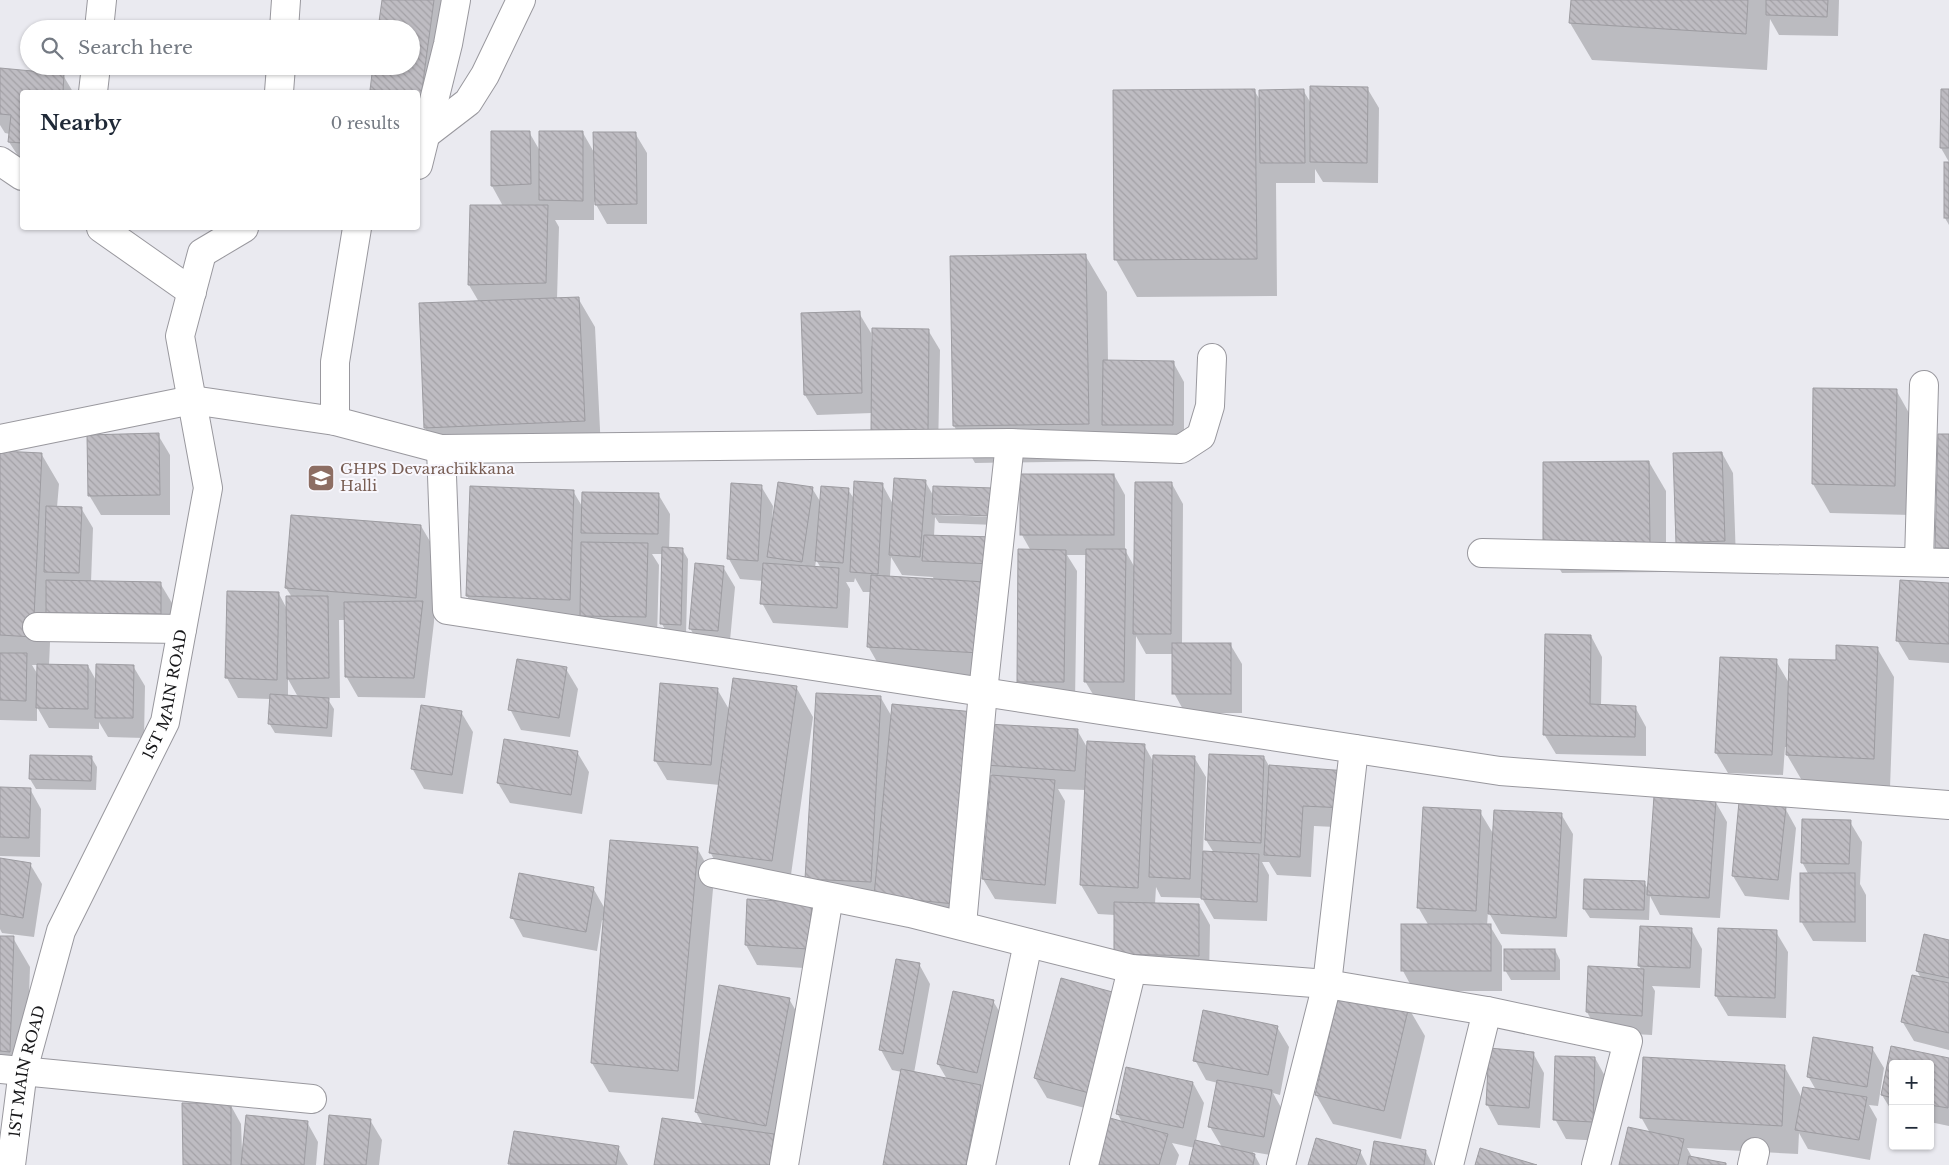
<!DOCTYPE html>
<html lang="en">
<head>
<meta charset="utf-8">
<style>
	body { margin:0; font-family:"Libre Baskerville",serif; background:#f6f6f7; color:#1f2937 }
	.controls { position:absolute; right:15px; bottom:15px; display:grid; overflow:hidden; border-radius:5px; box-shadow:0 1px 4px #0004 }
	.controls button { width:45px; height:45px; display:grid; place-items:center; padding:0; border:0; border-bottom:1px solid #e0e1e3; background:#fff; color:#1f2937; font:25px sans-serif }
	.list { margin:0; padding:0; list-style:none }
	h2 { display:flex; justify-content:space-between; align-items:center; height:65px; margin:0; padding:0 20px; font-size:21px }
	h2 small { font-size:16px; font-weight:400; color:#747a83 }
	.icon { flex:none; width:28px; height:28px; fill:none; stroke:currentColor; stroke-width:2; stroke-linecap:round; stroke-linejoin:round }
	.map { position:relative; flex:none; width:1949px; height:1165px; overflow:hidden }
	.search { position:absolute; background:#fff; box-shadow:0 1px 4px #0004; left:20px; top:20px; width:400px; height:55px; display:flex; align-items:center; gap:12px; box-sizing:border-box; padding:0 18px; border-radius:28px; color:#747a83; font-size:19px }
	.panel { position:absolute; background:#fff; box-shadow:0 1px 4px #0004; left:20px; top:90px; width:400px; height:140px; border-radius:5px }
	.map>svg:first-child { display:block }
	.shadow { fill:#0003; fill-rule:evenodd }
	.building { fill:url(#building-back-hatch); stroke:#9d9ca1 }
	.lines { fill:none; stroke-linecap:round; stroke-linejoin:round }
	.minor-casing { stroke:#99989e; stroke-width:30 }
	.tertiary-casing { stroke:#99989e; stroke-width:30 }
	.minor { stroke:#fff; stroke-width:28 }
	.tertiary { stroke:#fff; stroke-width:28 }
	.labels { text-anchor:middle; stroke-width:4; stroke-linejoin:round; paint-order:stroke }
	.education-label { font-size:15px; fill:#785e54; stroke:#f8f7fd; text-anchor:start }
	.street-label { font-size:15px; fill:#171719; stroke:#f8f7fd }
</style>
</head>
<body>
<div class="map">
<svg width="1949" height="1165" viewBox="0 0 1949 1165">
	<defs>
		<pattern id="building-back-hatch" width="6" height="6" patternUnits="userSpaceOnUse" patternTransform="scale(1.25)"><rect width="6" height="6" fill="#bebcc2"/><path d="M-1 5l2 2M0 0l6 6M5-1l2 2" fill="none" stroke="#a3a1a6"/></pattern>
	</defs>
	<rect width="100%" height="100%" fill="#eaeaf0"/>
	<g class="shadow">
		<polygon points="383,0 448,0 418,114 418,92 373,92 371,90 411,66 411,29"/>
		<polygon points="1572,0 1839,0 1838,36 1779,35 1770,19 1767,70 1592,60 1570,23"/>
		<polygon points="0,69 63,75 73,92 22,92 22,162 9,142 10,134 5,133 0,125"/>
		<polygon points="1367,88 1379,108 1378,183 1323,182 1315,169 1315,183 1276,183 1277,296 1137,297 1116,260 1254,90 1260,100 1303,90 1312,105"/>
		<polygon points="1949,91 1949,162 1941,148"/>
		<polygon points="529,132 540,151 583,133 595,154 635,133 647,153 647,224 607,224 594,201 594,220 555,220 559,227 557,299 578,298 595,327 601,450 442,457 425,428 479,302 469,285 503,206 492,186 492,133"/>
		<polygon points="1949,163 1949,225 1945,218"/>
		<polygon points="1085,255 1107,292 1108,362 1173,362 1184,382 1184,445 1109,434 1109,461 975,463 954,426"/>
		<polygon points="859,313 871,333 871,346 928,330 940,350 938,452 872,413 817,415 805,395"/>
		<polygon points="1896,390 1913,420 1911,515 1830,513 1813,484"/>
		<polygon points="158,435 170,455 170,515 101,515 89,495"/>
		<polygon points="1949,435 1949,570 1936,548"/>
		<path d="M0,453L42,455L59,484L57,507L81,508L93,528L91,582L160,583L172,603V634L51,620L49,665L88,666L97,682L133,666L145,686L144,738L108,737L99,722V729L49,728L37,707V721L0,720ZM32,665H38V675Z"/>
		<polygon points="1722,453 1733,473 1736,560 1689,562 1678,542"/>
		<polygon points="1649,462 1666,491 1666,572 1562,573 1545,544"/>
		<polygon points="1114,475 1125,495 1125,550 1135,568 1172,484 1183,504 1182,644 1230,644 1242,664 1242,713 1185,713 1174,693 1174,654 1146,654 1136,636 1135,701 1097,701 1085,681 1087,555 1067,555 1077,571 1075,701 1030,701 1018,681 1031,551 1022,535"/>
		<path d="M925,481L934,497L937,515L997,517V525L939,523L935,517L934,536L994,539L997,682L885,676L868,646L871,592H863L855,578L854,582H846L850,589L848,628L773,623L762,603L763,581L740,579L729,559L733,484L761,486L773,506L772,520H774L812,488L821,503L848,490L855,500L882,484L893,504ZM891,557L902,575L933,577L934,580L890,577ZM816,560L821,568H815Z"/>
		<polygon points="573,491 583,508 658,494 670,514 669,549 682,549 688,559 686,634 667,633 662,624 663,554 652,554 659,565 657,637 484,625 467,596"/>
		<path d="M421,526L438,555L434,622L425,698L358,697L346,676L345,620H339L340,698H327L334,709L332,737L275,733L269,723L271,699L238,698L227,678L279,594L287,609L292,597L286,588ZM288,679L298,697L288,696Z"/>
		<polygon points="723,567 735,587 729,651 701,648 690,628"/>
		<polygon points="1949,584 1949,663 1909,660 1897,640"/>
		<polygon points="1591,636 1602,657 1601,706 1635,707 1646,727 1646,756 1556,754 1544,734"/>
		<polygon points="1877,648 1894,677 1890,788 1804,784 1787,755 1787,747 1785,747 1783,775 1728,773 1716,753 1776,661 1789,683 1837,661"/>
		<polygon points="566,669 578,689 570,737 521,730 510,709"/>
		<polygon points="796,687 813,717 789,889 727,882 710,852 720,785 667,780 655,760 717,689 730,711"/>
		<polygon points="881,698 892,717 987,738 1077,730 1088,749 1144,745 1154,763 1194,757 1206,777 1203,852 1214,853 1206,840 1264,757 1269,766 1304,767 1356,828 1314,826 1311,877 1277,875 1269,862 1262,862 1269,875 1267,921 1214,919 1202,898 1161,897 1156,887 1155,904 1199,905 1210,925 1209,976 1127,974 1115,915 1098,914 1081,885 1086,790 1058,789 1065,801 1056,904 995,899 983,879 992,775 987,767 971,932 892,924 884,911 806,878"/>
		<polygon points="461,712 473,732 463,794 424,789 412,768"/>
		<polygon points="577,752 589,772 582,814 510,803 498,783"/>
		<polygon points="31,756 91,757 97,767 96,790 36,789 30,779"/>
		<polygon points="0,788 30,789 41,809 40,857 0,856"/>
		<polygon points="1715,801 1727,822 1720,918 1660,915 1650,896 1649,920 1590,918 1584,909 1644,882 1649,891"/>
		<polygon points="1785,808 1796,828 1789,900 1745,896 1733,876"/>
		<polygon points="1480,812 1494,835 1561,814 1573,834 1567,937 1501,934 1488,911 1487,926 1490,926 1502,946 1502,991 1414,991 1403,971 1429,926 1418,907"/>
		<polygon points="1850,822 1862,842 1860,884 1866,895 1866,942 1813,941 1801,921 1809,875 1802,862"/>
		<polygon points="697,848 714,878 694,1099 609,1092 592,1063 604,921 602,920 597,951 523,937 512,917 593,888 605,909"/>
		<polygon points="0,859 30,864 42,884 34,937 2,933 0,929"/>
		<polygon points="811,904 822,924 819,969 757,965 746,945"/>
		<polygon points="1691,929 1702,949 1700,988 1652,986 1655,991 1652,1035 1598,1032 1587,1012 1642,970 1639,966"/>
		<polygon points="1776,932 1788,952 1786,1018 1728,1016 1716,996"/>
		<polygon points="0,937 13,938 30,967 26,1081 0,1080"/>
		<polygon points="1949,941 1949,1050 1914,1041 1902,1021 1921,978 1917,971"/>
		<polygon points="1555,950 1560,960 1560,980 1511,980 1505,970"/>
		<polygon points="919,964 930,984 914,1073 947,1079 938,1064 993,1001 1005,1021 988,1165 884,1165 902,1072 892,1070 881,1050"/>
		<polygon points="1115,994 1100,1112 1047,1098 1035,1078"/>
		<polygon points="789,999 806,1028 790,1165 655,1165 703,1125 696,1112"/>
		<polygon points="1408,1007 1425,1036 1401,1139 1333,1124 1316,1095"/>
		<polygon points="1277,1027 1289,1047 1280,1095 1273,1093 1283,1111 1276,1156 1253,1152 1260,1165 1191,1165 1195,1148 1172,1143 1179,1155 1176,1165 1098,1165 1122,1122 1117,1113 1193,1083 1204,1103 1196,1141 1222,1147 1210,1127 1218,1083 1206,1080 1195,1060"/>
		<polygon points="1872,1048 1884,1068 1878,1106 1869,1105 1877,1119 1870,1160 1808,1149 1799,1133 1798,1154 1687,1148 1693,1159 1726,1165 1620,1165 1650,1133 1641,1117 1784,1066 1802,1098 1816,1090 1808,1076"/>
		<polygon points="1892,1048 1949,1059 1949,1126 1930,1122 1930,1064 1893,1064 1893,1113 1882,1095"/>
		<polygon points="1533,1053 1544,1073 1540,1128 1498,1125 1487,1104"/>
		<polygon points="1595,1058 1606,1078 1604,1141 1566,1139 1555,1119"/>
		<polygon points="230,1104 241,1124 242,1151 307,1122 318,1142 316,1165 184,1165"/>
		<polygon points="370,1120 382,1140 379,1165 325,1165"/>
		<polygon points="515,1132 618,1148 628,1165 510,1165"/>
		<polygon points="1360,1151 1367,1165 1309,1165"/>
		<polygon points="1426,1152 1433,1165 1372,1165"/>
	</g>
	<g class="building">
		<polygon points="382,0 434,0 421,97 418,96 418,92 370,90 373,66 411,66 411,29 378,29"/>
		<polygon points="1571,0 1748,0 1746,34 1569,23"/>
		<polygon points="1766,0 1828,0 1827,17 1766,15"/>
		<polygon points="0,68 64,74 63,92 22,92 22,143 8,142 11,115 0,114"/>
		<polygon points="1310,86 1368,87 1367,163 1310,162"/>
		<polygon points="1255,89 1257,259 1114,260 1113,90"/>
		<polygon points="1304,89 1305,163 1260,163 1259,90"/>
		<polygon points="1941,89 1949,89 1949,148 1940,148"/>
		<polygon points="491,131 530,131 531,184 491,186"/>
		<polygon points="539,131 583,131 583,201 539,200"/>
		<polygon points="593,132 636,132 637,204 595,205"/>
		<rect x="1944" y="162" width="5" height="56"/>
		<polygon points="470,205 548,205 546,283 468,285"/>
		<polygon points="1086,254 1089,424 953,426 950,256"/>
		<polygon points="579,297 585,421 424,428 419,303"/>
		<polygon points="860,311 862,393 804,395 801,313"/>
		<polygon points="872,328 929,329 928,432 871,431"/>
		<polygon points="1103,360 1174,361 1173,425 1102,425"/>
		<polygon points="1813,388 1897,389 1895,486 1812,484"/>
		<polygon points="159,433 160,495 88,496 87,435"/>
		<polygon points="1938,434 1949,434 1949,548 1935,548"/>
		<polygon points="0,451 42,453 33,637 0,635"/>
		<polygon points="1722,452 1725,541 1676,543 1673,453"/>
		<polygon points="1649,461 1650,543 1543,544 1543,462"/>
		<rect x="1020" y="474" width="94" height="61"/>
		<polygon points="894,478 926,480 920,557 889,555"/>
		<polygon points="854,481 883,483 878,574 850,572"/>
		<polygon points="778,482 813,487 802,562 767,557"/>
		<polygon points="1135,482 1172,482 1171,634 1133,634"/>
		<polygon points="731,483 762,485 758,561 727,559"/>
		<polygon points="470,486 574,490 570,600 466,596"/>
		<polygon points="821,486 849,488 843,563 815,561"/>
		<polygon points="933,486 993,488 992,516 932,514"/>
		<polygon points="582,492 659,493 658,534 581,533"/>
		<polygon points="46,506 82,507 79,573 44,572"/>
		<polygon points="291,515 421,525 416,598 285,588"/>
		<polygon points="924,535 995,537 993,564 922,561"/>
		<polygon points="581,542 648,543 646,617 580,616"/>
		<polygon points="662,547 683,548 681,625 660,624"/>
		<polygon points="1018,549 1066,550 1064,682 1017,682"/>
		<polygon points="1086,549 1126,549 1124,682 1084,682"/>
		<polygon points="695,563 724,566 718,631 689,629"/>
		<polygon points="763,563 839,568 837,608 760,604"/>
		<polygon points="871,575 985,582 981,653 867,647"/>
		<polygon points="46,580 161,582 161,614 46,613"/>
		<polygon points="1900,580 1949,583 1949,644 1896,641"/>
		<polygon points="227,591 279,592 277,680 225,678"/>
		<polygon points="286,596 328,596 329,678 287,679"/>
		<polygon points="423,601 414,678 345,677 344,602"/>
		<polygon points="1545,634 1591,635 1590,704 1636,706 1635,737 1543,735"/>
		<rect x="1172" y="643" width="59" height="51"/>
		<polygon points="1836,645 1878,647 1874,759 1786,755 1789,659 1836,660"/>
		<polygon points="0,653 27,653 26,701 0,700"/>
		<polygon points="1720,657 1777,659 1772,755 1715,753"/>
		<polygon points="517,659 567,667 559,718 508,710"/>
		<polygon points="37,664 88,665 88,709 36,708"/>
		<polygon points="96,664 134,665 133,718 95,718"/>
		<polygon points="733,678 797,686 772,861 709,853"/>
		<polygon points="660,683 718,688 711,765 654,761"/>
		<polygon points="816,693 881,696 871,882 805,879"/>
		<polygon points="270,694 329,698 327,728 268,724"/>
		<polygon points="892,704 974,712 955,904 874,896"/>
		<polygon points="421,705 462,711 452,775 411,769"/>
		<polygon points="987,724 1078,729 1075,771 985,765"/>
		<polygon points="504,739 578,751 571,795 497,783"/>
		<polygon points="1087,741 1145,744 1138,888 1080,885"/>
		<polygon points="1209,754 1264,756 1261,843 1205,840"/>
		<polygon points="30,755 92,756 91,781 29,779"/>
		<polygon points="1153,755 1195,756 1190,879 1149,877"/>
		<polygon points="1269,765 1347,771 1345,808 1303,806 1300,857 1264,855"/>
		<polygon points="991,775 1055,780 1045,885 982,879"/>
		<polygon points="0,787 31,788 29,838 0,837"/>
		<polygon points="1654,796 1716,800 1709,898 1647,895"/>
		<polygon points="1739,802 1786,807 1778,880 1732,876"/>
		<polygon points="1423,807 1481,810 1476,911 1417,908"/>
		<polygon points="1494,810 1562,813 1556,918 1488,914"/>
		<polygon points="1802,819 1851,820 1849,864 1801,863"/>
		<polygon points="610,840 698,847 678,1071 591,1063"/>
		<polygon points="1203,851 1259,854 1257,902 1201,899"/>
		<polygon points="0,858 31,863 23,918 0,914"/>
		<polygon points="519,873 594,887 586,932 510,918"/>
		<rect x="1800" y="873" width="55" height="49"/>
		<polygon points="1584,879 1645,881 1644,910 1583,909"/>
		<polygon points="747,899 812,903 808,949 745,945"/>
		<polygon points="1114,902 1199,904 1199,956 1114,954"/>
		<rect x="1401" y="924" width="90" height="47"/>
		<polygon points="1640,926 1692,928 1690,968 1638,966"/>
		<polygon points="1718,928 1777,930 1775,998 1715,996"/>
		<polygon points="1924,934 1949,940 1949,978 1916,971"/>
		<polygon points="0,936 14,936 10,1052 0,1051"/>
		<rect x="1504" y="949" width="51" height="22"/>
		<polygon points="896,959 920,963 903,1054 879,1050"/>
		<polygon points="1588,966 1644,969 1642,1016 1586,1012"/>
		<polygon points="1912,975 1949,983 1949,1033 1901,1022"/>
		<polygon points="1061,978 1116,993 1089,1093 1034,1078"/>
		<polygon points="719,985 790,998 766,1126 695,1112"/>
		<polygon points="1340,989 1409,1006 1384,1111 1315,1095"/>
		<polygon points="953,991 994,1000 977,1073 937,1064"/>
		<polygon points="1203,1010 1278,1026 1268,1075 1193,1061"/>
		<polygon points="1813,1037 1873,1047 1867,1087 1807,1077"/>
		<polygon points="1891,1046 1949,1058 1948,1108 1930,1105 1930,1064 1893,1064 1893,1098 1881,1095"/>
		<polygon points="1489,1048 1534,1052 1529,1108 1486,1105"/>
		<polygon points="1555,1056 1595,1057 1593,1122 1553,1120"/>
		<polygon points="1643,1057 1785,1065 1782,1126 1640,1118"/>
		<polygon points="1126,1067 1193,1082 1183,1128 1116,1114"/>
		<polygon points="901,1069 981,1085 966,1165 883,1165"/>
		<polygon points="1217,1080 1272,1090 1264,1137 1208,1127"/>
		<polygon points="1803,1087 1867,1097 1859,1140 1795,1130"/>
		<polygon points="182,1103 231,1103 231,1165 183,1165"/>
		<polygon points="246,1115 308,1121 304,1165 241,1165"/>
		<polygon points="329,1115 371,1119 366,1165 324,1165"/>
		<polygon points="662,1118 774,1134 770,1165 654,1165"/>
		<polygon points="1110,1118 1168,1134 1159,1165 1096,1165"/>
		<polygon points="1628,1127 1684,1139 1678,1165 1619,1165"/>
		<polygon points="514,1131 619,1146 616,1165 508,1164"/>
		<polygon points="1316,1138 1361,1150 1356,1165 1308,1165"/>
		<polygon points="1195,1140 1255,1154 1253,1165 1189,1165"/>
		<polygon points="1374,1141 1426,1150 1424,1165 1370,1165"/>
		<polygon points="1480,1148 1537,1165 1475,1165"/>
		<polygon points="1689,1156 1726,1163 1726,1165 1687,1165"/>
	</g>
	<g class="lines">
		<g class="minor-casing">
			<g id="minor">
				<polyline points="99,29 102,0"/>
				<polyline points="93,92 96,66"/>
				<polyline points="425,135 468,102 485,75 521,0"/>
				<polyline points="418,165 448,44 456,0"/>
				<polyline points="335,421 335,362 357,228"/>
				<polyline points="0,439 192,400 335,421 441,449 1010,443 1181,449 1201,436 1210,406 1212,358"/>
				<polyline points="441,449 447,610 1500,771 1949,805"/>
				<polyline points="1482,553 1949,563"/>
				<polyline points="1919,561 1924,385"/>
				<polyline points="37,627 182,629"/>
				<polyline points="713,873 910,913 1132,969 1327,984 1487,1011 1628,1041 1596,1165"/>
				<polyline points="962,925 983,692 1010,443"/>
				<polyline points="0,1069 312,1099"/>
				<polyline points="784,1165 829,897"/>
				<polyline points="981,1165 1028,943"/>
				<polyline points="1084,1165 1132,969"/>
				<polyline points="1281,1165 1327,984 1354,749"/>
				<polyline points="1449,1165 1487,1011"/>
				<polyline points="1752,1165 1755,1152"/>
			</g>
		</g>
		<g class="tertiary-casing">
			<g id="tertiary">
				<polyline points="284,29 286,0"/>
				<polyline points="279,92 281,66"/>
				<polyline points="0,161 22,176"/>
				<polyline points="101,228 192,292"/>
				<path id="s1" d="M11,1165L23,1070L61,931L165,722L208,488L180,336L202,253L244,228"/>
			</g>
		</g>
		<use href="#minor" class="minor"/>
		<use href="#tertiary" class="tertiary"/>
	</g>
	<defs>
		<g id="school-square" transform="scale(1.4375)"><rect x="-9" y="-9" width="18" height="18" rx="4" fill="#8d6e63" stroke="#f8f7fd"/><path d="M0-5L7-2L0 1L-7-2ZM-4 1L0 2.5L4 1V4Q0 6-4 4Z" fill="#fff"/></g>
	</defs>
	<g fill-rule="evenodd">
		<use href="#school-square" x="321" y="478"/>
	</g>
	<g class="labels">
		<g class="education-label">
			<text x="340" y="474">GHPS Devarachikkana<tspan x="340" dy="17">Halli</tspan></text>
		</g>
		<g class="street-label">
			<text dy="5" stroke="none"><textPath href="#s1" startOffset="500">1ST MAIN ROAD</textPath></text>
			<text dy="5" stroke="none"><textPath href="#s1" startOffset="95">1ST MAIN ROAD</textPath></text>
		</g>
	</g>
</svg>
<div class="controls">
<button>+</button>
<button>−</button>
</div>
<div class="search"><svg class="icon" aria-label="search" viewBox="0 0 24 24"><circle cx="10" cy="10" r="6"/><path d="M15 15l6 6"/></svg>Search here</div>
<section class="panel">
<h2>Nearby<small>0 results</small></h2>
<ul class="list">
</ul>
</section>
</div>
</body>
</html>
